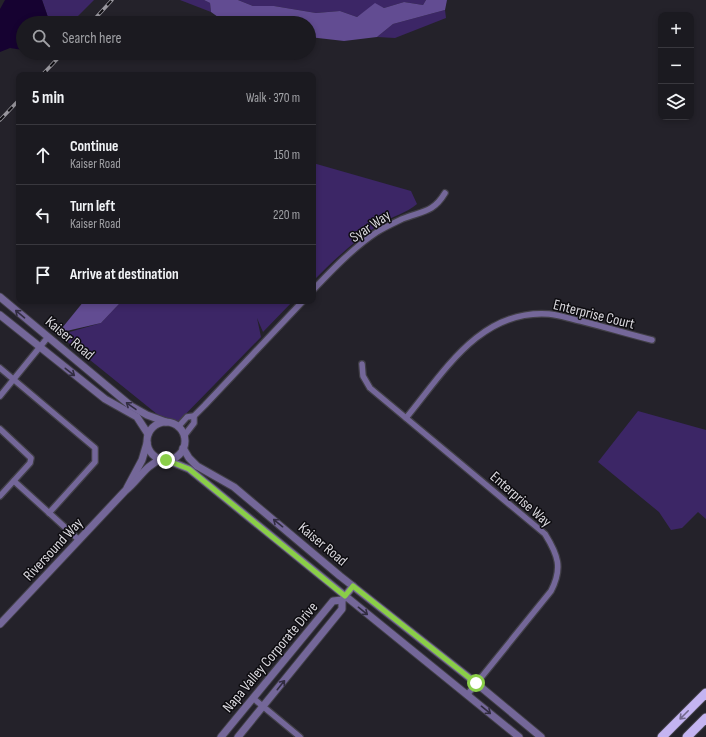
<!DOCTYPE html>
<html lang="en">
<head>
<meta charset="utf-8">
<style>
	body { margin:0; font-family:"Sofia Sans Condensed",sans-serif; background:#28272d; color:#f1f3f6 }
	.controls { position:absolute; right:12px; top:12px; display:grid; overflow:hidden; border-radius:8px; box-shadow:0 2px 6px #0003 }
	.controls button { width:36px; height:36px; display:grid; place-items:center; padding:0; border:0; border-bottom:1px solid #39383e; background:#1b1a20; color:#f1f3f6; font:20px sans-serif }
	.stop { position:absolute; width:12px; height:12px; margin:-9px; border:3px solid #8ace48; border-radius:50%; background:#fff }
	.stop.end { background:#8ace48; border-color:#fff; box-shadow:0 1px 4px #0008 }
	.list { margin:0; padding:0; list-style:none }
	h2 { display:flex; justify-content:space-between; align-items:center; height:52px; margin:0; padding:0 16px; font-size:17px }
	h2 small { font-size:13px; font-weight:400; color:#a0a1a5 }
	.list li { display:grid; grid-template-columns:26px 1fr auto; gap:12px; align-items:center; box-sizing:border-box; height:60px; padding:0 16px; border-top:1px solid #39383e }
	.list b { display:block; font-size:15px; white-space:nowrap }
	.list p { margin:0; font-size:13px; white-space:nowrap; color:#a0a1a5 }
	.list em { font-size:13px; font-style:normal; color:#a0a1a5 }
	.icon { flex:none; width:22px; height:22px; fill:none; stroke:currentColor; stroke-width:2; stroke-linecap:round; stroke-linejoin:round }
	.map { position:relative; flex:none; width:706px; height:737px; overflow:hidden }
	.search { position:absolute; background:#1b1a20; box-shadow:0 2px 6px #0003; left:16px; top:16px; width:300px; height:44px; display:flex; align-items:center; gap:10px; box-sizing:border-box; padding:0 14px; border-radius:22px; color:#a0a1a5; font-size:15px }
	.panel { position:absolute; background:#1b1a20; box-shadow:0 2px 6px #0003; left:16px; top:72px; width:300px; height:232px; border-radius:8px }
	.map>svg:first-child { display:block }
	.green { fill:#3c2666 }
	.forest { fill:#624c92 }
	.water { fill:#160231 }
	.lines { fill:none; stroke-linecap:round; stroke-linejoin:round }
	.minor-casing { stroke:#413f47; stroke-width:8 }
	.tertiary-casing { stroke:#413f47; stroke-width:9 }
	.primary-casing { stroke:#413f47; stroke-width:11 }
	.minor { stroke:#746799; stroke-width:5.5 }
	.tertiary { stroke:#746799; stroke-width:7 }
	.primary { stroke:#c4b4f1; stroke-width:9 }
	.rail-casing { stroke:#98969d; stroke-width:3.5 }
	.rail { stroke:#0d0c10; stroke-width:2; stroke-dasharray:6; stroke-linecap:butt }
	.oneway { stroke:#312c40 }
	.oneway2 { stroke:#72688c }
	.route { stroke:#8ace48; stroke-width:5 }
	.labels { text-anchor:middle; stroke-width:3; stroke-linejoin:round; paint-order:stroke }
	.street-label { font-size:15px; fill:#d9d7dd; stroke:#0d0c10 }
</style>
</head>
<body>
<div class="map">
<svg width="706" height="737" viewBox="0 0 706 737">
	<rect width="100%" height="100%" fill="#24222a"/>
	<g class="green">
		<polygon points="42,0 94,0 71,23 50,23"/>
		<polygon points="180,0 204,0 210,3 211,12"/>
		<polygon points="238,0 426,0 423,5 404,2 384,8 375,4 357,17 340,11 316,13 274,6 253,6"/>
		<polygon points="445,10 446,18 395,38 377,37 393,24"/>
		<path d="M313,163L411,191L417,204C407,213 393,216 382,223C356,239 334,260 313,281Z"/>
		<polygon points="119,301 293,301 263,332 257,318 261,337 173,427 59,335 101,323 119,304"/>
		<polygon points="638,411 706,430 706,519 698,512 682,528 671,530 659,512 598,462"/>
	</g>
	<g class="forest">
		<polygon points="204,0 238,0 253,6 274,6 316,13 340,11 357,17 375,3 384,8 404,2 423,5 426,0 447,0 445,10 393,24 377,37 344,41 309,37 309,23 231,23 225,22 211,12 210,3"/>
		<polygon points="84,301 119,301 119,304 101,323 58,333"/>
	</g>
	<polygon class="water" points="5,0 42,0 50,23 23,23 23,50 10,48 0,52 0,9"/>
	<g class="lines">
		<g class="minor-casing">
			<g id="minor">
				<path d="M313,290C333,269 353,248 377,232C385,227 394,223 402,219C422,211 433,213 445,193"/>
				<path d="M362,364L363,376L370,388L545,534C558,555 563,568 551,591L467,695"/>
				<polyline points="0,368 95,448 95,462 49,513"/>
				<polyline points="0,396 48,337"/>
				<path d="M406,418C444,372 480,309 549,314C560,315 570,319 581,321C605,327 628,334 652,340"/>
				<polyline points="178,427 187,417 194,416 205,405 303,301"/>
				<polyline points="0,429 31,458 30,463 0,496"/>
				<polyline points="184,436 194,423 194,416"/>
				<polyline points="14,481 79,540"/>
				<polyline points="253,698 300,737"/>
			</g>
		</g>
		<g class="tertiary-casing">
			<g id="tertiary">
				<polyline points="0,297 131,406 147,415 166,422"/>
				<polyline points="0,315 105,399 137,417 148,434"/>
				<circle cx="166" cy="441" r="19"/>
				<polyline points="183,448 189,458 197,466 234,487 340,576 476,683 541,737"/>
				<polyline points="167,460 189,469 519,737"/>
				<polyline points="127,488 142,460 147,443"/>
				<path d="M0,624L125,491C139,480 145,465 162,459"/>
				<polyline points="221,737 333,601 342,600 353,586"/>
				<polyline points="238,737 342,609 342,600"/>
			</g>
		</g>
		<g class="primary-casing">
			<g id="primary">
				<polyline points="662,737 706,693"/>
				<polyline points="687,737 706,718"/>
			</g>
		</g>
		<use href="#minor" class="minor"/>
		<use href="#tertiary" class="tertiary"/>
		<use href="#primary" class="primary"/>
		<g class="rail-casing">
			<g id="rail">
				<polyline points="91,23 112,0"/>
				<polyline points="42,75 63,53"/>
				<polyline points="0,120 19,100"/>
			</g>
		</g>
		<use href="#rail" class="rail"/>
	</g>
	<defs><path id="oneway-shaft" d="M-6 0H5M1.5-3L5.5 0L1.5 3" fill="none" stroke-width="1.6" stroke-linecap="round" stroke-linejoin="round"/></defs>
	<g class="oneway">
		<use href="#oneway-shaft" transform="translate(20 314) rotate(-140)"/>
		<use href="#oneway-shaft" transform="translate(70 372) rotate(38)"/>
		<use href="#oneway-shaft" transform="translate(131 406) rotate(-145)"/>
		<use href="#oneway-shaft" transform="translate(278 523) rotate(-141)"/>
		<use href="#oneway-shaft" transform="translate(363 611) rotate(39)"/>
		<use href="#oneway-shaft" transform="translate(281 685) rotate(-51)"/>
		<use href="#oneway-shaft" transform="translate(486 710) rotate(39)"/>
	</g>
	<use class="oneway2" href="#oneway-shaft" transform="translate(684 715) rotate(135)"/>
	<g class="lines">
		<polyline class="route" points="166,460 189,469 345,596 353,586 476,683"/>
	</g>
	<g class="labels">
		<g class="street-label">
			<text transform="translate(370 226) rotate(-34)" y="5">Syar Way</text>
			<text transform="translate(594 314) rotate(14)" y="5">Enterprise Court</text>
			<text transform="translate(70 338) rotate(40)" y="5">Kaiser Road</text>
			<text transform="translate(521 499) rotate(41)" y="5">Enterprise Way</text>
			<text transform="translate(323 544) rotate(40)" y="5">Kaiser Road</text>
			<text transform="translate(53 549) rotate(-47)" y="5">Riversound Way</text>
			<text transform="translate(270 657) rotate(-50)" y="5">Napa Valley Corporate Drive</text>
		</g>
	</g>
</svg>
<div class="controls">
<button>+</button>
<button>−</button>
<button><svg class="icon" aria-label="layers" viewBox="0 0 24 24"><path d="M12 4l9 5-9 5-9-5zM3 14l9 5 9-5"/></svg></button>
</div>
<div class="stop" style="left:476px;top:683px"></div>
<div class="stop end" style="left:166px;top:460px"></div>
<div class="search"><svg class="icon" aria-label="search" viewBox="0 0 24 24"><circle cx="10" cy="10" r="6"/><path d="M15 15l6 6"/></svg>Search here</div>
<section class="panel">
<h2>5 min<small>Walk · 370 m</small></h2>
<ul class="list">
<li><svg class="icon" aria-label="ahead" viewBox="0 0 24 24"><path d="M12 20V5M6 11l6-6 6 6"/></svg><div><b>Continue</b><p>Kaiser Road</p></div><em>150 m</em></li>
<li><svg class="icon" aria-label="left" viewBox="0 0 24 24"><path d="M17 20v-9H6M10 6l-5 5 5 5"/></svg><div><b>Turn left</b><p>Kaiser Road</p></div><em>220 m</em></li>
<li><svg class="icon" aria-label="arrive" viewBox="0 0 24 24"><path d="M6 21V4h12l-3 4 3 4H6"/></svg><div><b>Arrive at destination</b></div></li>
</ul>
</section>
</div>
</body>
</html>
